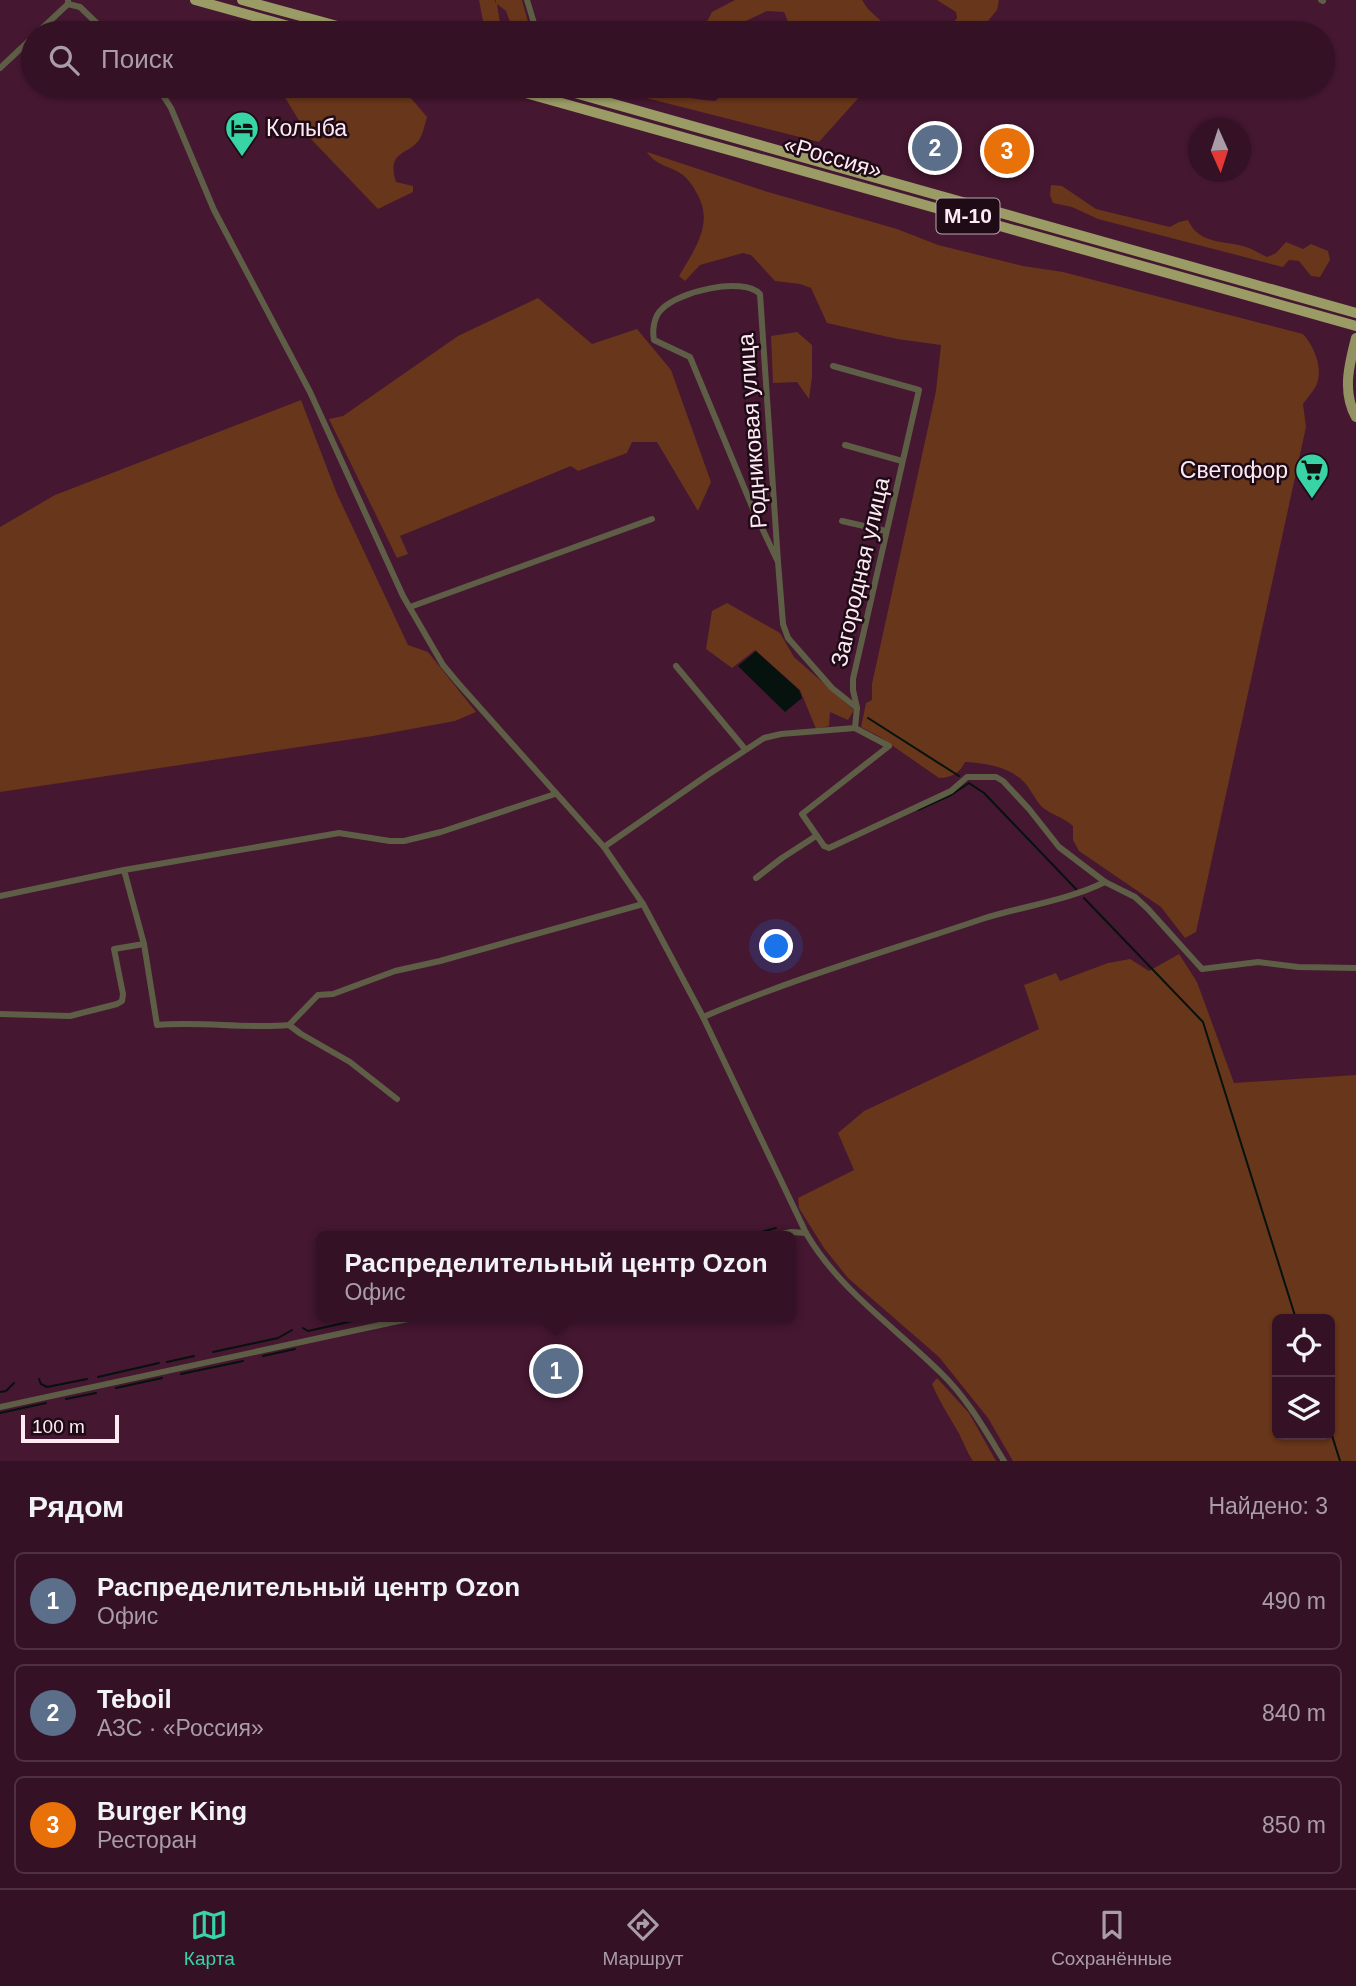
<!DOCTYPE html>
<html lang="ru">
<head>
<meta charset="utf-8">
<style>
	body { margin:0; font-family:Arial,sans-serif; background:#3f1f32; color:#f1f3f6 }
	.controls { position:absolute; right:21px; bottom:21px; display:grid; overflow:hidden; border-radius:10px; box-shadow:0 2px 5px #0004 }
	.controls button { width:63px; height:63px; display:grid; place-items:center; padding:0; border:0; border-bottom:2px solid #4e3142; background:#341125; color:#f1f3f6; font:35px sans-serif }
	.compass { position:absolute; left:1188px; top:119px; width:63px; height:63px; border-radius:50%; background:#341125; box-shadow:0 2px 5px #0004; rotate:177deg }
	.scale { position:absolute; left:21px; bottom:18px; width:98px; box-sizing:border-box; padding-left:7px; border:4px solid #fdeaf2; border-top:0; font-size:19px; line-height:24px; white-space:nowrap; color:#fdeaf2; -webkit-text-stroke:5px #1f0b16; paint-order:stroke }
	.you { position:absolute; left:777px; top:947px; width:24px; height:24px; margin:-18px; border:5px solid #fff; border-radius:50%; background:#1a73e8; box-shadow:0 0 0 10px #1a73e833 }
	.badge { display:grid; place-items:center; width:46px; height:46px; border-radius:50%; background:#38d4a6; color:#fff; font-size:23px; font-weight:700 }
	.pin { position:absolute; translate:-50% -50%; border:4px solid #fff; box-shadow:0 2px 7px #0006 }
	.popup { position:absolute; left:316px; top:1231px; width:480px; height:91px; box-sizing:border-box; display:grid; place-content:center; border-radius:10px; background:#341125; filter:drop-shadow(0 2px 5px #0005); font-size:23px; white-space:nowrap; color:#a99da7 }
	.popup b { font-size:26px; color:#f1f3f6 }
	.popup::after { content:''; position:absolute; left:50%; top:100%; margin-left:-14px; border:14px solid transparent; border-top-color:#341125 }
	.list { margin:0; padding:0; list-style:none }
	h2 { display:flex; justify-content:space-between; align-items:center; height:91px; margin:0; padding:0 28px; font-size:30px }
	h2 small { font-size:23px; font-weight:400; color:#a99da7 }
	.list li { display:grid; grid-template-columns:46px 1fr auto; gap:21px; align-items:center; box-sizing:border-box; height:98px; margin:0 14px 14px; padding:0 14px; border:2px solid #4e3142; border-radius:10px }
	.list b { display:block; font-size:26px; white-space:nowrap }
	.list p { margin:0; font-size:23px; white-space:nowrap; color:#a99da7 }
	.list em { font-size:23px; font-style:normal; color:#a99da7 }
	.icon { flex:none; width:38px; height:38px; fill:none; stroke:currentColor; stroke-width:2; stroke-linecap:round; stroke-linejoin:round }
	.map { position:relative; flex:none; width:1356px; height:1461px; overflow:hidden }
	.search { position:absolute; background:#341125; box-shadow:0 2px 5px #0004; left:21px; right:21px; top:21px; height:77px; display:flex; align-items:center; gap:18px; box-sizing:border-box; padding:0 24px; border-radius:38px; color:#a99da7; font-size:26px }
	.sheet { height:427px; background:#341125 }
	nav { display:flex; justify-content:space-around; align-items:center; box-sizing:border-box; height:98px; border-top:2px solid #4e3142; background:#341125; font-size:19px; color:#a99da7 }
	nav a { display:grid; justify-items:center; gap:4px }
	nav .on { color:#38d4a6 }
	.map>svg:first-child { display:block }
	.green { fill:#68361a; fill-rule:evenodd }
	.water { fill:#05120d }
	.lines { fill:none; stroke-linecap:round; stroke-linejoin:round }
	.stream { stroke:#05120d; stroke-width:2 }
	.minor { stroke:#5e5e47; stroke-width:6 }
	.primary { stroke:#919161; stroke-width:10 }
	.trunk { stroke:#9b9b66; stroke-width:10 }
	.labels { text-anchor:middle; stroke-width:5; stroke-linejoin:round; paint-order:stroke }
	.shield { fill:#1f0b16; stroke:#baa7b0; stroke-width:2 }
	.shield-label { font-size:21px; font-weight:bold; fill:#fdeaf2 }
	.poi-label { font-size:23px; fill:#fdeaf2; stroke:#1f0b16; text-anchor:start }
	.street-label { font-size:23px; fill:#fdeaf2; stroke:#1f0b16 }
</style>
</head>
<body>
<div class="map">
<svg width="1356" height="1461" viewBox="0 0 1356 1461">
	<rect width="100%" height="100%" fill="#451731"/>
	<g class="green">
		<polygon points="479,0 495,0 496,4 496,0 522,0 531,33 514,33 506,11 497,4 500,23 483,21"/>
		<polygon points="735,0 862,0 868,9 894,33 793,33 784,12 767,11 731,28 725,33 701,33 712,12"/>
		<polygon points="937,0 999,0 997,10 978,33 945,33 957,18 956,12"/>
		<path d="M278,86H389L410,97L427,117C425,124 423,134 419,140C409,155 386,150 396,182L413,186V192L378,209L309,137Z"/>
		<path d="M617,86C626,86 636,85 645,86C669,92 690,100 715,101L733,86H869L819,142L615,90Z"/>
		<path d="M647,152L768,192L897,229L938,245L1023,266L1063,272L1303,334C1314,346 1324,369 1316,386C1313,392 1307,398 1303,404L1306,427L1196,932L1185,938L1161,907L1079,851L1073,840V826C1063,817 1051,815 1041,806C1035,799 1031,790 1025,783C1010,767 987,763 965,762C960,773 951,778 939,778L880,737L861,727L866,703L872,700V684L936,391L941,345L897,339L827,323L811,288L800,284L775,281L751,255L743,253L700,265L685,281L679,276C695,249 715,222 696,192C693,186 689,180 683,175C671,166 656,166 647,152Z"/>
		<path d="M1051,185L1062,186L1096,209L1170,227L1179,222L1188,220C1199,245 1224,240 1246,247C1253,249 1260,254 1267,257L1276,253L1286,242L1303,249L1311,244L1328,251L1330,260L1320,277L1311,276L1299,261L1289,260L1283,267L1098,219L1072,207L1053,203L1050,195Z"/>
		<polygon points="538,298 592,344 637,329 671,370 711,482 698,511 657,442 632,442 627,453 578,471 571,466 400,536 408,554 397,558 329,419 343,416 458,336"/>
		<polygon points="797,332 812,345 812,377 809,399 797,382 773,383 771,336"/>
		<polygon points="301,400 337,494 408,645 428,652 476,712 455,721 373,736 0,792 0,527 55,495"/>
		<polygon points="727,603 780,633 794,657 854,710 848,720 830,712 829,726 816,729 800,690 755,650 732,668 706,649 712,611"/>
		<path d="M1179,954L1197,982L1234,1083L1356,1075V1461H1013L988,1418L939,1357L848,1278L824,1248L799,1208L798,1198L854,1170L838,1133L864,1111L1039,1029L1024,985L1056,973L1060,981L1108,963L1130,959L1149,971ZM1277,1319H1330V1435H1277Z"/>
		<path d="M937,1378L969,1413L996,1461H973C966,1451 963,1440 957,1430C948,1414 939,1401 932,1384Z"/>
	</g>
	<polygon class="water" points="756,651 799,690 802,698 785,712 738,666"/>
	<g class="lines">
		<g class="stream">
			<polyline points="868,718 959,776"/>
			<polyline points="918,810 951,795 969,783 984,793 1076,889"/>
			<polyline points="1084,898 1203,1022 1296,1319"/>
			<polyline points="747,1236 776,1228"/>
			<polyline points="303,1328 308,1331 371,1317"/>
			<polyline points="213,1352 278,1338 292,1330"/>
			<polyline points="263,1356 295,1349"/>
			<polyline points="167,1362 194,1356"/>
			<polyline points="181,1374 243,1361"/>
			<polyline points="98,1377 159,1363"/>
			<polyline points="39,1379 41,1384 47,1387 87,1379"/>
			<polyline points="116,1388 162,1378"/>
			<polyline points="0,1392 6,1391 14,1383"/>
			<polyline points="66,1399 96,1393"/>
			<polyline points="0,1413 46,1403"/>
			<polyline points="1330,1429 1340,1461"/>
		</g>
		<g class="minor">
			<polyline points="527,0 537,33"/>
			<polyline points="1321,0 1323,1"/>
			<polyline points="68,4 80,7 107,33"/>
			<polyline points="37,33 68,4 68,0"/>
			<polyline points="0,68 33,37"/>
			<path d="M157,86L171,108L214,210L310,392L403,596L443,665L458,683L604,847L643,904L703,1017L806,1233C839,1290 895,1327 941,1373C967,1398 985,1430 1004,1461"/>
			<polyline points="845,445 902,461"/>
			<polyline points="842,521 886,531"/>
			<path d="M778,562L760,294C742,276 678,292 662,309C654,316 652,330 654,340L690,357L753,509L778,562L783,624L788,638L832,688L857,708"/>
			<polyline points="410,607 652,519"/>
			<polyline points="676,666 745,749"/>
			<polyline points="855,728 889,746 802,814 824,846 829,848 951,791 967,777 996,777 1003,781 1029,809 1059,847 1105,882"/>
			<polyline points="604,847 709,774 764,738 781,734 855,728 857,708 853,690 853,679 919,390 833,366"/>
			<polyline points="124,870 339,833 390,841 404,841 441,832 555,794"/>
			<polyline points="756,878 782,858 816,836"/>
			<path d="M0,896L124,870L144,944L157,1025C201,1021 245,1029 289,1025L318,995L333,994L395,971L440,961L643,904"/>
			<polyline points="0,1014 70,1016 117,1004 122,1001 123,994 114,949 144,944"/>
			<path d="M703,1017C794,978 888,951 982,919C1023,906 1066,901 1105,882L1135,897L1148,909L1202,969L1258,962L1298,967L1356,968"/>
			<polyline points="289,1025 301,1034 350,1062 397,1099"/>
			<polyline points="775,1236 791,1232 806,1233"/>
			<polyline points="0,1407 417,1317"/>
		</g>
		<path class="primary" d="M1356,338C1349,365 1342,392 1356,417"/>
		<g class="trunk">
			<polyline points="195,0 314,33"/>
			<polyline points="242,0 363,33"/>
			<polyline points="501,86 1356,326"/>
			<polyline points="550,86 1356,313"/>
		</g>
	</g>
	<defs>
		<g id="hotel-pin" transform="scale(1.75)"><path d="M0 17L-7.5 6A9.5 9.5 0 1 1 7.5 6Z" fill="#38d4a6" stroke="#1f0b16"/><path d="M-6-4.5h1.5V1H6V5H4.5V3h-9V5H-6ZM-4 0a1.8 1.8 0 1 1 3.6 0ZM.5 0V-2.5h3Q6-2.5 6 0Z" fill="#111"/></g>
		<g id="supermarket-pin" transform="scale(1.75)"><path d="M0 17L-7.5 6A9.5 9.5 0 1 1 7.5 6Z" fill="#38d4a6" stroke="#1f0b16"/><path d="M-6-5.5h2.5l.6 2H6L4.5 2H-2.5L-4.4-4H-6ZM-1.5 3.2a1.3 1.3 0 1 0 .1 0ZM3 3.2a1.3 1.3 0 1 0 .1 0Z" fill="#111"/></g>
	</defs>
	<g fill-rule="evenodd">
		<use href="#hotel-pin" x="242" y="128"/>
		<use href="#supermarket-pin" x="1312" y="470"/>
	</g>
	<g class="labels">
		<rect class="shield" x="936.5" y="198.5" width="63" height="35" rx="5"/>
		<g class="shield-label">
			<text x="968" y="223">М-10</text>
		</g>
		<g class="poi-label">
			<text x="266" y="136">Колыба</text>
			<text x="1288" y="478" text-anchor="end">Светофор</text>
		</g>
		<g class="street-label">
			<text transform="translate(833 157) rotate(16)" y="8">«Россия»</text>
			<text transform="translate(752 431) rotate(-94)" y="8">Родниковая улица</text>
			<text transform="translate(860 572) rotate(-77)" y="8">Загородная улица</text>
		</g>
	</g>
</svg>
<div class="controls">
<button><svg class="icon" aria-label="locate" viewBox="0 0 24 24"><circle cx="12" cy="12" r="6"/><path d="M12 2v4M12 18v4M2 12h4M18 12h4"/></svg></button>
<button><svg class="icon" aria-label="layers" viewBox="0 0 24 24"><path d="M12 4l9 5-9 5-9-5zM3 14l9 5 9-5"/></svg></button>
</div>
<svg class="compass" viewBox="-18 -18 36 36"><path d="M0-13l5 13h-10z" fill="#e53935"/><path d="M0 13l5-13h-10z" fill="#a99da7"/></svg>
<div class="scale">100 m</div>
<div class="you"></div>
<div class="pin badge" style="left:556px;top:1371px;background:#5c6f8a">1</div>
<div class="popup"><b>Распределительный центр Ozon</b>Офис</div>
<div class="pin badge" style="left:935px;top:148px;background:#5c6f8a">2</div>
<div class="pin badge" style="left:1007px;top:151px;background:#e8710a">3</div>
<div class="search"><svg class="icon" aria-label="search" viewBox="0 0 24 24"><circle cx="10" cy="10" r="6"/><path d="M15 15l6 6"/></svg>Поиск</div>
</div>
<section class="sheet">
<h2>Рядом<small>Найдено: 3</small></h2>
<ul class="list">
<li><span class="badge" style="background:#5c6f8a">1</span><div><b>Распределительный центр Ozon</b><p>Офис</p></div><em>490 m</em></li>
<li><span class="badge" style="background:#5c6f8a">2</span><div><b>Teboil</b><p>АЗС · «Россия»</p></div><em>840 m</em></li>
<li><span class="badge" style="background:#e8710a">3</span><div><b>Burger King</b><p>Ресторан</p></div><em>850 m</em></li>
</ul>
</section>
<nav>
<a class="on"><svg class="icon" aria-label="map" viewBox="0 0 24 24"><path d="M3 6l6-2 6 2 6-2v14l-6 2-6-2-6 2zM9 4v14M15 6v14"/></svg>Карта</a>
<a><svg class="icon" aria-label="directions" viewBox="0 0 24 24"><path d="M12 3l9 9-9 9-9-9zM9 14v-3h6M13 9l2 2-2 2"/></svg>Маршрут</a>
<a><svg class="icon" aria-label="saved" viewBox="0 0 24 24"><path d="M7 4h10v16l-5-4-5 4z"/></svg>Сохранённые</a>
</nav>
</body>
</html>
